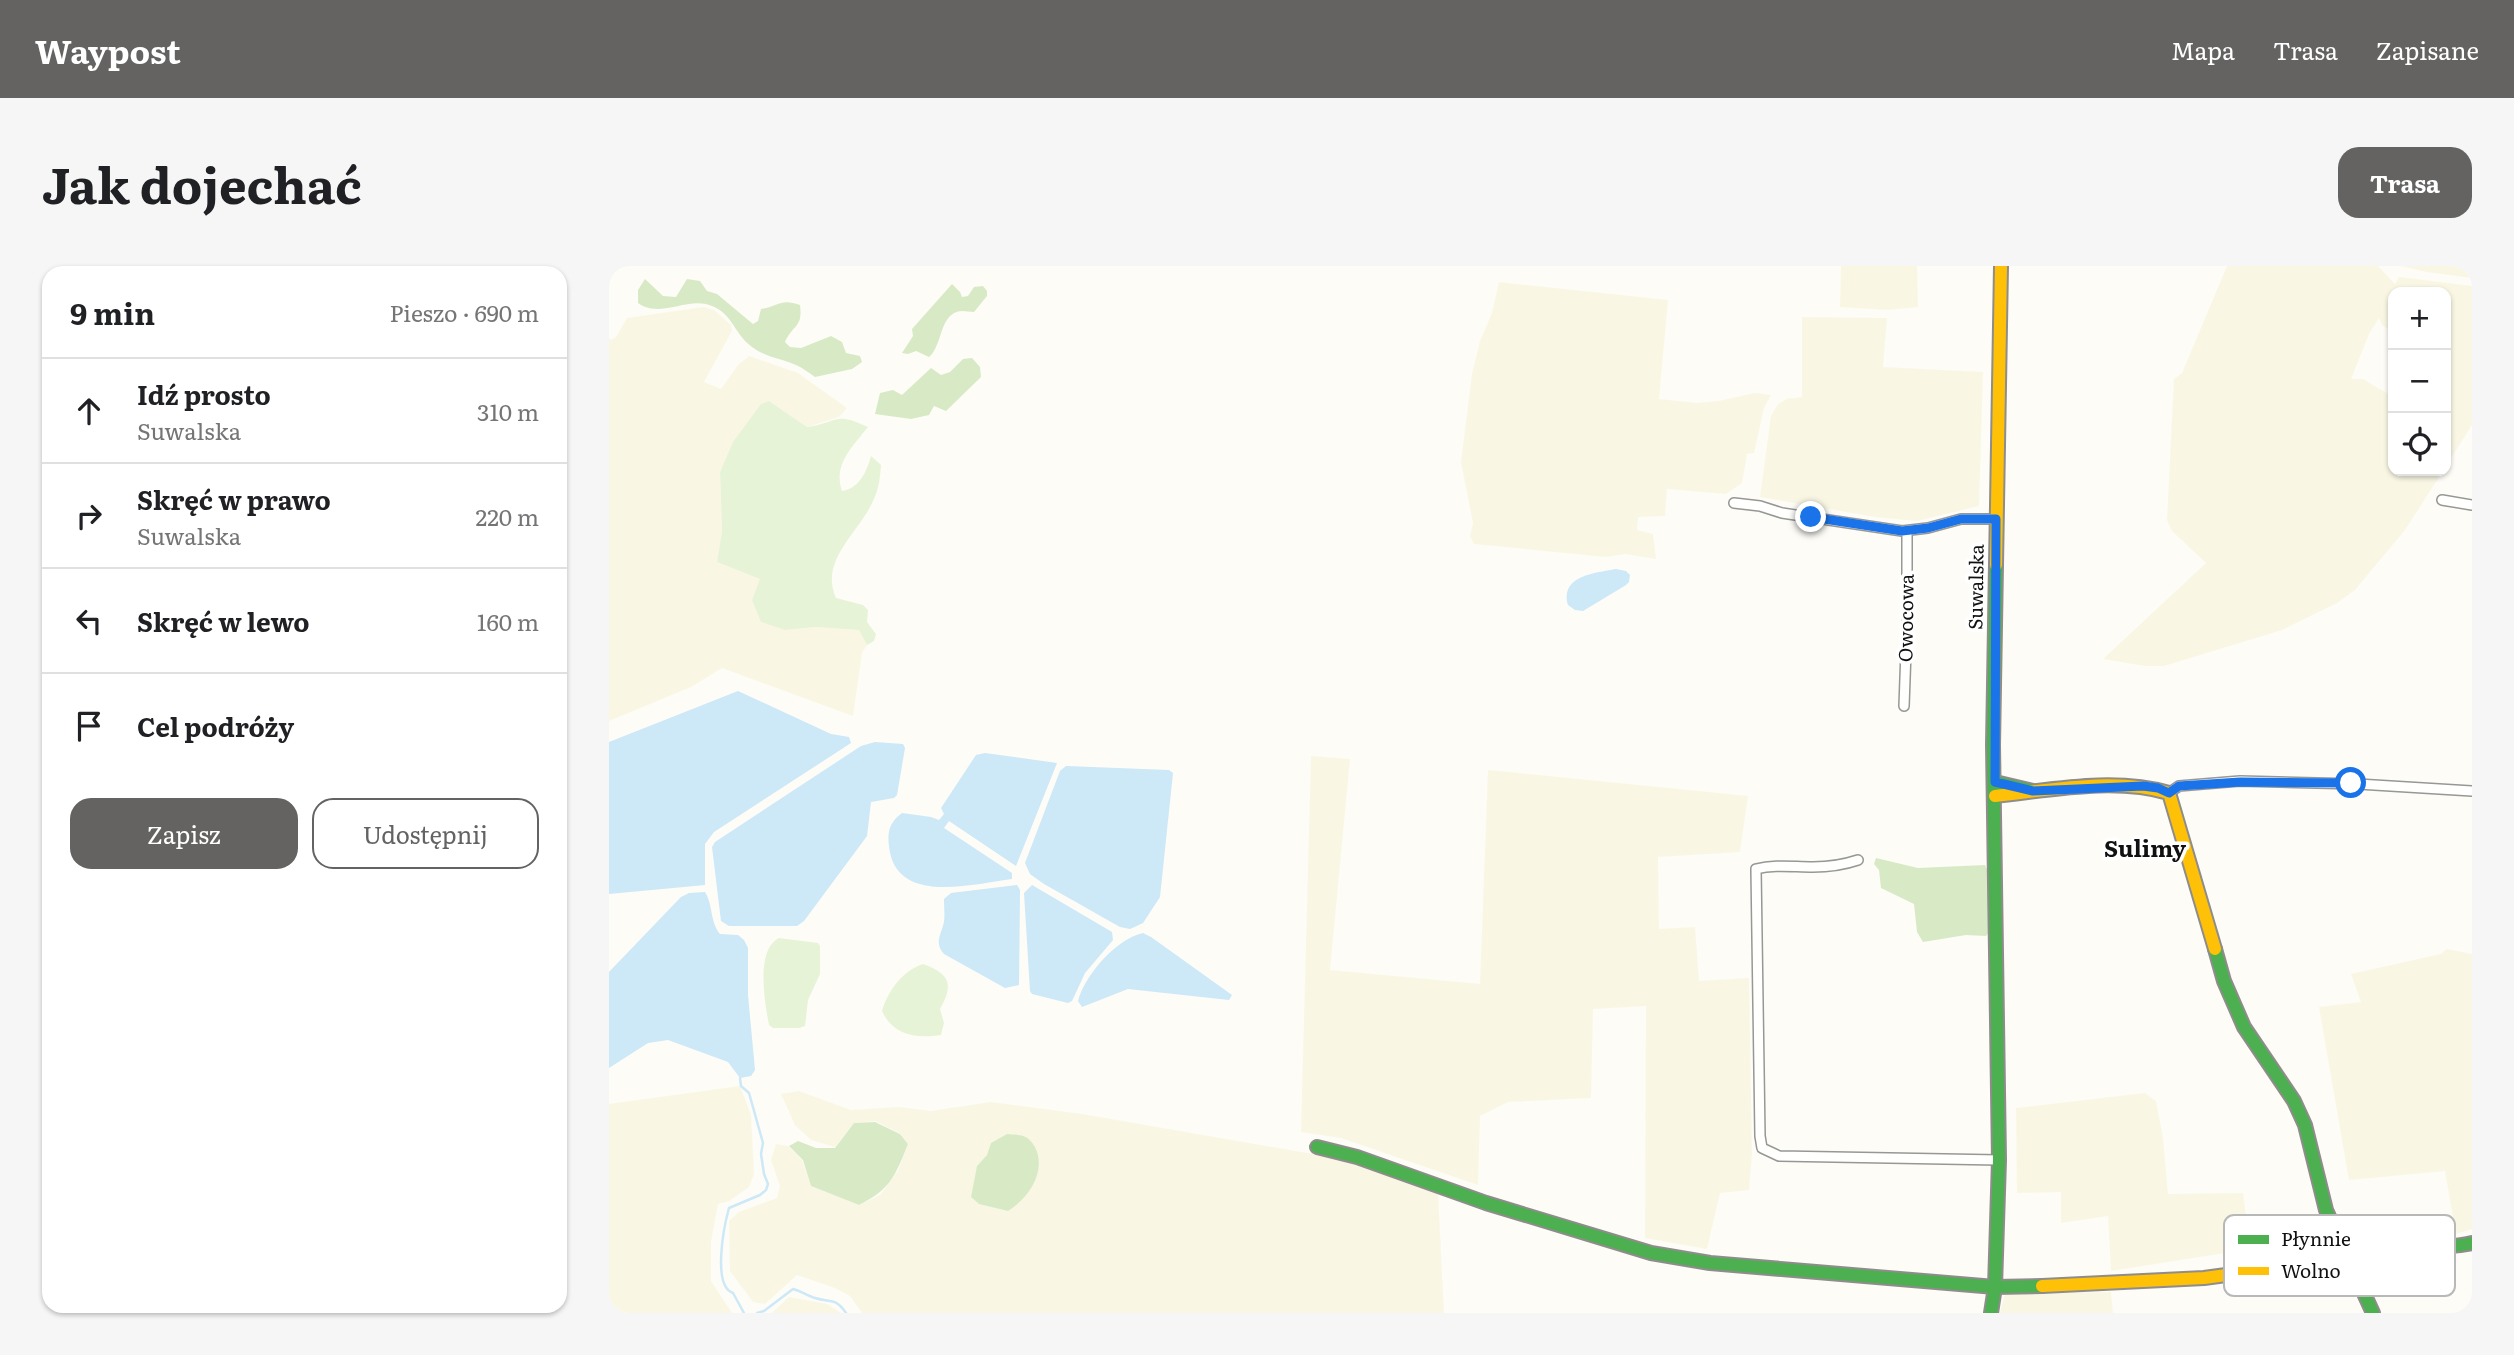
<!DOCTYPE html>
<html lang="pl">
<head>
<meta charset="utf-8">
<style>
	body { margin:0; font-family:Literata,serif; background:#f6f6f6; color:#202124 }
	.controls { position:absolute; right:21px; top:21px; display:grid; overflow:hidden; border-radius:14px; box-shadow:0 2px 5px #0004 }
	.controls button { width:63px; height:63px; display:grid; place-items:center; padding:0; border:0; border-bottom:2px solid #e0e0e0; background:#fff; color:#202124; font:35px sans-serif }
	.stop { position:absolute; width:21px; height:21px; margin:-16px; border:5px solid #1a73e8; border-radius:50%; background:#fff }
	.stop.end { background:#1a73e8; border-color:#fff; box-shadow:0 2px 7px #0008 }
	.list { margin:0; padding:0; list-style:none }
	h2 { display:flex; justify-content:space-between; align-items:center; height:91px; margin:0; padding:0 28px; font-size:30px }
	h2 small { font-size:23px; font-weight:400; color:#757577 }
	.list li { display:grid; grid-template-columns:46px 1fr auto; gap:21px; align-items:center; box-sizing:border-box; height:105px; padding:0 28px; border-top:2px solid #e0e0e0 }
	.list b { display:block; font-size:26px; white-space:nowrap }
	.list p { margin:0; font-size:23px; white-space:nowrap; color:#757577 }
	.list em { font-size:23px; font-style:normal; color:#757577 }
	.actions { display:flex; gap:14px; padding:21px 28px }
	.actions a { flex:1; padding:16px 0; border:2px solid #646362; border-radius:21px; text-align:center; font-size:24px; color:#646362 }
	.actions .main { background:#646362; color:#fff }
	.icon { flex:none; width:38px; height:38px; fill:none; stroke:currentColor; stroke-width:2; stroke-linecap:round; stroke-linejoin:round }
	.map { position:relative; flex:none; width:1863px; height:1047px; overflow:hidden; border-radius:21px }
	header { display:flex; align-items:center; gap:42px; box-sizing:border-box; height:98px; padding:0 35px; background:#646362; color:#fff }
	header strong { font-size:33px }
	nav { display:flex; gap:38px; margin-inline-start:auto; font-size:24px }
	.intro { display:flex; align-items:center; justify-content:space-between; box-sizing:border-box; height:168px; padding:0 42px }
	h1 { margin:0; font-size:49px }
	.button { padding:18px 32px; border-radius:21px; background:#646362; color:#fff; font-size:24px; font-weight:700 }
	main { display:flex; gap:42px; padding:0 42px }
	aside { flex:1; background:#fff; border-radius:21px; box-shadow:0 2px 5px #0004 }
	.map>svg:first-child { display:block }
	.farmland { fill:#f9f7e4 }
	.green { fill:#e7f3d7 }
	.forest { fill:#d8eac5 }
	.water { fill:#cde8f7 }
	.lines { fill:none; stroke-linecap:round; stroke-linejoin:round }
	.stream { stroke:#cde8f7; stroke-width:2.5 }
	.street-casing { stroke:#979795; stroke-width:12 }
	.fast-casing { stroke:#8e8d8b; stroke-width:16 }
	.slow-casing { stroke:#8e8d8b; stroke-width:16 }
	.street { stroke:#fffffe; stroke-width:9 }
	.fast { stroke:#4caf50; stroke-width:12 }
	.slow { stroke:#ffc107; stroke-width:12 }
	.route { stroke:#1a73e8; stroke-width:9 }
	.labels { text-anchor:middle; stroke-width:7; stroke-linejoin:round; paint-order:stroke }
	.street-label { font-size:19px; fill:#111; stroke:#fff }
	.quarter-label { font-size:23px; font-weight:bold; fill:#111; stroke:#fff }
	.key { fill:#fff; stroke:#b8b8b8; stroke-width:2 }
	.key-label { font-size:19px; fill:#111 }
</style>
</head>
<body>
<header>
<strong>Waypost</strong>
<nav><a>Mapa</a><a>Trasa</a><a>Zapisane</a></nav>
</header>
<div class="intro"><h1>Jak dojechać</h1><a class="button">Trasa</a></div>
<main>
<aside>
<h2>9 min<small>Pieszo · 690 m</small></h2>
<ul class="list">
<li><svg class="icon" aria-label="ahead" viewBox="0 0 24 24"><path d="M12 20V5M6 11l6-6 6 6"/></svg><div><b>Idź prosto</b><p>Suwalska</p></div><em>310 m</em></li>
<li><svg class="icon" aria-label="right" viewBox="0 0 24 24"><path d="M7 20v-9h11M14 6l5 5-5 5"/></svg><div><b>Skręć w prawo</b><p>Suwalska</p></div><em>220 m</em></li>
<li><svg class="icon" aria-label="left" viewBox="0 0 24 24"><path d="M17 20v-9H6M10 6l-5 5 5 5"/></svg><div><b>Skręć w lewo</b></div><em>160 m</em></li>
<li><svg class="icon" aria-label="arrive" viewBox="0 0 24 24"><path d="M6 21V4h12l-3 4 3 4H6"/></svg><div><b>Cel podróży</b></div></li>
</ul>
<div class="actions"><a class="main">Zapisz</a><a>Udostępnij</a></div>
</aside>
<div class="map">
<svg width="1863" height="1047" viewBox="0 0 1863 1047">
	<rect width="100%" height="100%" fill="#fdfcf7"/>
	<g class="farmland">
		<polygon points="1232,0 1308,0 1309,41 1278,44 1231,41"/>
		<polygon points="1618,0 1769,0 1786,18 1790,11 1863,20 1863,159 1837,200 1837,26 1784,26 1784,66 1773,59 1770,52 1760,68 1742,113 1754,113 1784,131 1784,205 1834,205 1796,264 1746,324 1728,337 1673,364 1555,400 1536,400 1494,393 1597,297 1563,265 1558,254 1565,113 1573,107"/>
		<polygon points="1792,0 1863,0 1863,12 1818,6"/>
		<polygon points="890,16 1059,34 1050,133 1088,137 1110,135 1146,127 1162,129 1155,142 1145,187 1138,188 1133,217 1117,228 1058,223 1056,250 1029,251 1028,264 1044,268 1047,293 1016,288 997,291 865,278 861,270 864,257 852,196 863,108 871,75 883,47"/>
		<polygon points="95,41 105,44 122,59 123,65 95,116 112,123 129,99 140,90 189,107 238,142 230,151 198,161 160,135 111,205 113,265 108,296 152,313 143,334 176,364 206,361 251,364 258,379 253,387 244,450 113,402 82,421 0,455 0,72 2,74 7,71 18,52"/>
		<polygon points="1193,51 1278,52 1274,101 1374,106 1370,240 1308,255 1266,251 1151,231 1162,150 1169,138 1178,133 1193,131"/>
		<polygon points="702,490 741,493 721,704 871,718 879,504 1139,530 1131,586 1049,591 1050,663 1086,661 1090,715 1140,712 1143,888 1140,924 1111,927 1098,983 1036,972 1037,740 984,743 982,832 899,836 871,850 869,919 732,872 692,866"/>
		<polygon points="1838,683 1863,688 1863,963 1847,968 1836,905 1740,914 1710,741 1752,736 1742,708 1832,688"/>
		<polygon points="131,820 142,849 145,908 140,921 120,935 109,938 102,976 102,1015 123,1047 0,1047 0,838"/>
		<polygon points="190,825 242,844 290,841 322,845 382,836 473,848 744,895 829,927 835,1047 253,1047 241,1030 226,1022 188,1009 156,1038 144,1036 121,1005 120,955 130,946 168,932 171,920 162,894 167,878 179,880 193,894 202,920 250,939 271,929 289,905 299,878 291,867 266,855 245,857 226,881 202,874 186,859 172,828"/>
		<polygon points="1536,827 1547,835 1554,872 1559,928 1634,927 1641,983 1502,1005 1499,950 1452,957 1452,926 1408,927 1407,842"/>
		<polygon points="1502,1026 1504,1047 1391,1047 1396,1027"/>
		<polygon points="180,1031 218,1038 232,1047 163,1047"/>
	</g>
	<g class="green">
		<path d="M160,135L198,161C231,156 225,145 259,161C243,181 224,199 233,225C250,223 258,205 262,190L272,199C271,212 270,223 264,235C250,267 210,294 227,332L254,339L259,344L258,356L267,368L265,375L258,379L250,364L206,361L176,364L152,356L143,334L151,313L108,296L113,265L111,206L124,176L152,138Z"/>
		<path d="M170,672L209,677L211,680V708L199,734L196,760L190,762H164L160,759C156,737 146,684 170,672Z"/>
		<path d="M314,698C341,708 345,718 331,743L335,757L332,769C306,773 284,769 273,745C279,725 293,705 314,698Z"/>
	</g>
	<g class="forest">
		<path d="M36,13L54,30L67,31L78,13L91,15L98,25L108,28L144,58L149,55L152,43C170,40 172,32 191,39C194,62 184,58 176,76L181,81L192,82L222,70L233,76L237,87L251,90L253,96L243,103L206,111C200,107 194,102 187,99C172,92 158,92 143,81C123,66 124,45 97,38C75,33 49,52 29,37V24Z"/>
		<path d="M343,18L351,26L353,31L359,30L365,21L374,20L378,25V30L365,46C361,46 357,45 353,45C330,46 334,80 320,91L307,85L299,88L293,87L304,70L303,63Z"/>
		<polygon points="363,92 371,101 372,111 337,145 325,140 320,149 302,153 266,148 271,127 284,124 293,129 322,102 332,109 341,106 354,93"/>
		<path d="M1267,592L1309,602L1376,599C1382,610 1378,617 1379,628C1381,640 1382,652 1382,664L1377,670L1357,669L1314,676L1308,666L1305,638L1272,622L1270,604L1265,598Z"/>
		<path d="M266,856L291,868L299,878C286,910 282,923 250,939L202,920L194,894L180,880L189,875L207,882H226L245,857Z"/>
		<path d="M398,868C403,869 410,868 414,870C420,872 423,876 426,881C438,905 420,932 399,945L370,938L362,931L368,900L378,889L382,877Z"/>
	</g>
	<g class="water">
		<path d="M1007,303L1017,305L1021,309L1020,316L1017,319L974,345L966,344L959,339C951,309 987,307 1007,303Z"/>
		<polygon points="129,425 222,468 240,471 242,477 105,566 96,578 96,619 0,628 0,476"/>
		<polygon points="266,476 294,478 296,482 288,529 285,532 262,536 258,570 195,655 188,660 120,660 112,655 103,581 106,576 252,480"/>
		<path d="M376,487L448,497L407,600L340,555L335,562L403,607V613C363,618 286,640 280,580C278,565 281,556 293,547L322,551L330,554L335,548L332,542L367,489Z"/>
		<polygon points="457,500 560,504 564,507 551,631 534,657 521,663 511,661 435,618 421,608 416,597 451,505"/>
		<path d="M408,619L411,624L410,719L396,722L335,688C325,677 332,669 335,656C336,649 335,640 335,633L342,627Z"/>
		<polygon points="423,619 503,666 504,674 476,707 463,735 459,737 423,728 421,725 415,627"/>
		<path d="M96,626C104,639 101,656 111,668L129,669L135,674L139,682V729L146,804L142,810L131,812L119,796L59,774L39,777L0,802V706L72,631L80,627Z"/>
		<path d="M534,667L542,671L623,729L620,734L519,723L473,741L469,735C476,709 507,673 534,667Z"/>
	</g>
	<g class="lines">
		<g class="stream">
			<path d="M131,812L132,820L140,827L154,877L152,888L155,908L159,918L157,924L151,929L120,942C115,960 103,1020 124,1027L135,1047"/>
			<path d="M148,1047L155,1045L184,1023C192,1025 199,1030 206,1032C222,1037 226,1031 237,1047"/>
		</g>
		<g class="street-casing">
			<g id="street">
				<polyline points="1833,234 1863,239"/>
				<polyline points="1125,237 1151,240 1173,247 1293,265 1319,262 1352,253 1387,253"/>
				<polyline points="1295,440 1298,357 1298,265"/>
				<polyline points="1560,527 1570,520 1631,515 1749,518 1863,525"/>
				<path d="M1249,594C1234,599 1219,601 1204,601C1184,601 1166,598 1147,603L1151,870L1153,882L1170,890L1390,894"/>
			</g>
		</g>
		<g class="fast-casing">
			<g id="fast">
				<polyline points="1386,516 1424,525"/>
				<polyline points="1606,683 1615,715 1635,761 1685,835 1696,859 1717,944 1764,1047"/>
				<polyline points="708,881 748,891 877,937 1042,987 1101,997 1386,1021 1433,1020"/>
				<path d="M1684,1000C1713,993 1741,986 1770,982C1801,979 1832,984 1863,977"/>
				<polyline points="1382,1047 1386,1021 1390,894 1384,479 1387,299"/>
			</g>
		</g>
		<g class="slow-casing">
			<g id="slow">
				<polyline points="1387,299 1392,0"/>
				<path d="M1386,530C1442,524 1505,511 1560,527L1606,683"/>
				<polyline points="1433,1020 1595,1012 1684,1000"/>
			</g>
		</g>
		<use href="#street" class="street"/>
		<use href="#fast" class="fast"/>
		<use href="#slow" class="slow"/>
	</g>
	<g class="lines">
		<polyline class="route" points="1202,251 1293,265 1319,262 1352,253 1387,253 1386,516 1424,525 1534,520 1549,522 1560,527 1570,520 1631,516 1742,517"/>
	</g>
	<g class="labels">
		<g class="street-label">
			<text transform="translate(1367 321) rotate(-89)" y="7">Suwalska</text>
			<text transform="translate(1297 352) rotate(-89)" y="7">Owocowa</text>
		</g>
		<g class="quarter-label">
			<text x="1536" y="591">Sulimy</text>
		</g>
	</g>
	<rect x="1615" y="949" width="231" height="81" rx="10" class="key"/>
	<rect x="1629" y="969" width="31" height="9" fill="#4caf50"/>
	<rect x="1629" y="1001" width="31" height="8" fill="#ffc107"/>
	<g class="key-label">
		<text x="1672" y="980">Płynnie</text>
		<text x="1672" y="1012">Wolno</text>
	</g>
</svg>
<div class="controls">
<button>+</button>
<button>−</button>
<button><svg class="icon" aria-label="locate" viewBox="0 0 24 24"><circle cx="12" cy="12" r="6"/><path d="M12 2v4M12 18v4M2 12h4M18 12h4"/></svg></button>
</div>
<div class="stop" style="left:1742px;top:517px"></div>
<div class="stop end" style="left:1202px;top:251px"></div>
</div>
</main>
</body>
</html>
